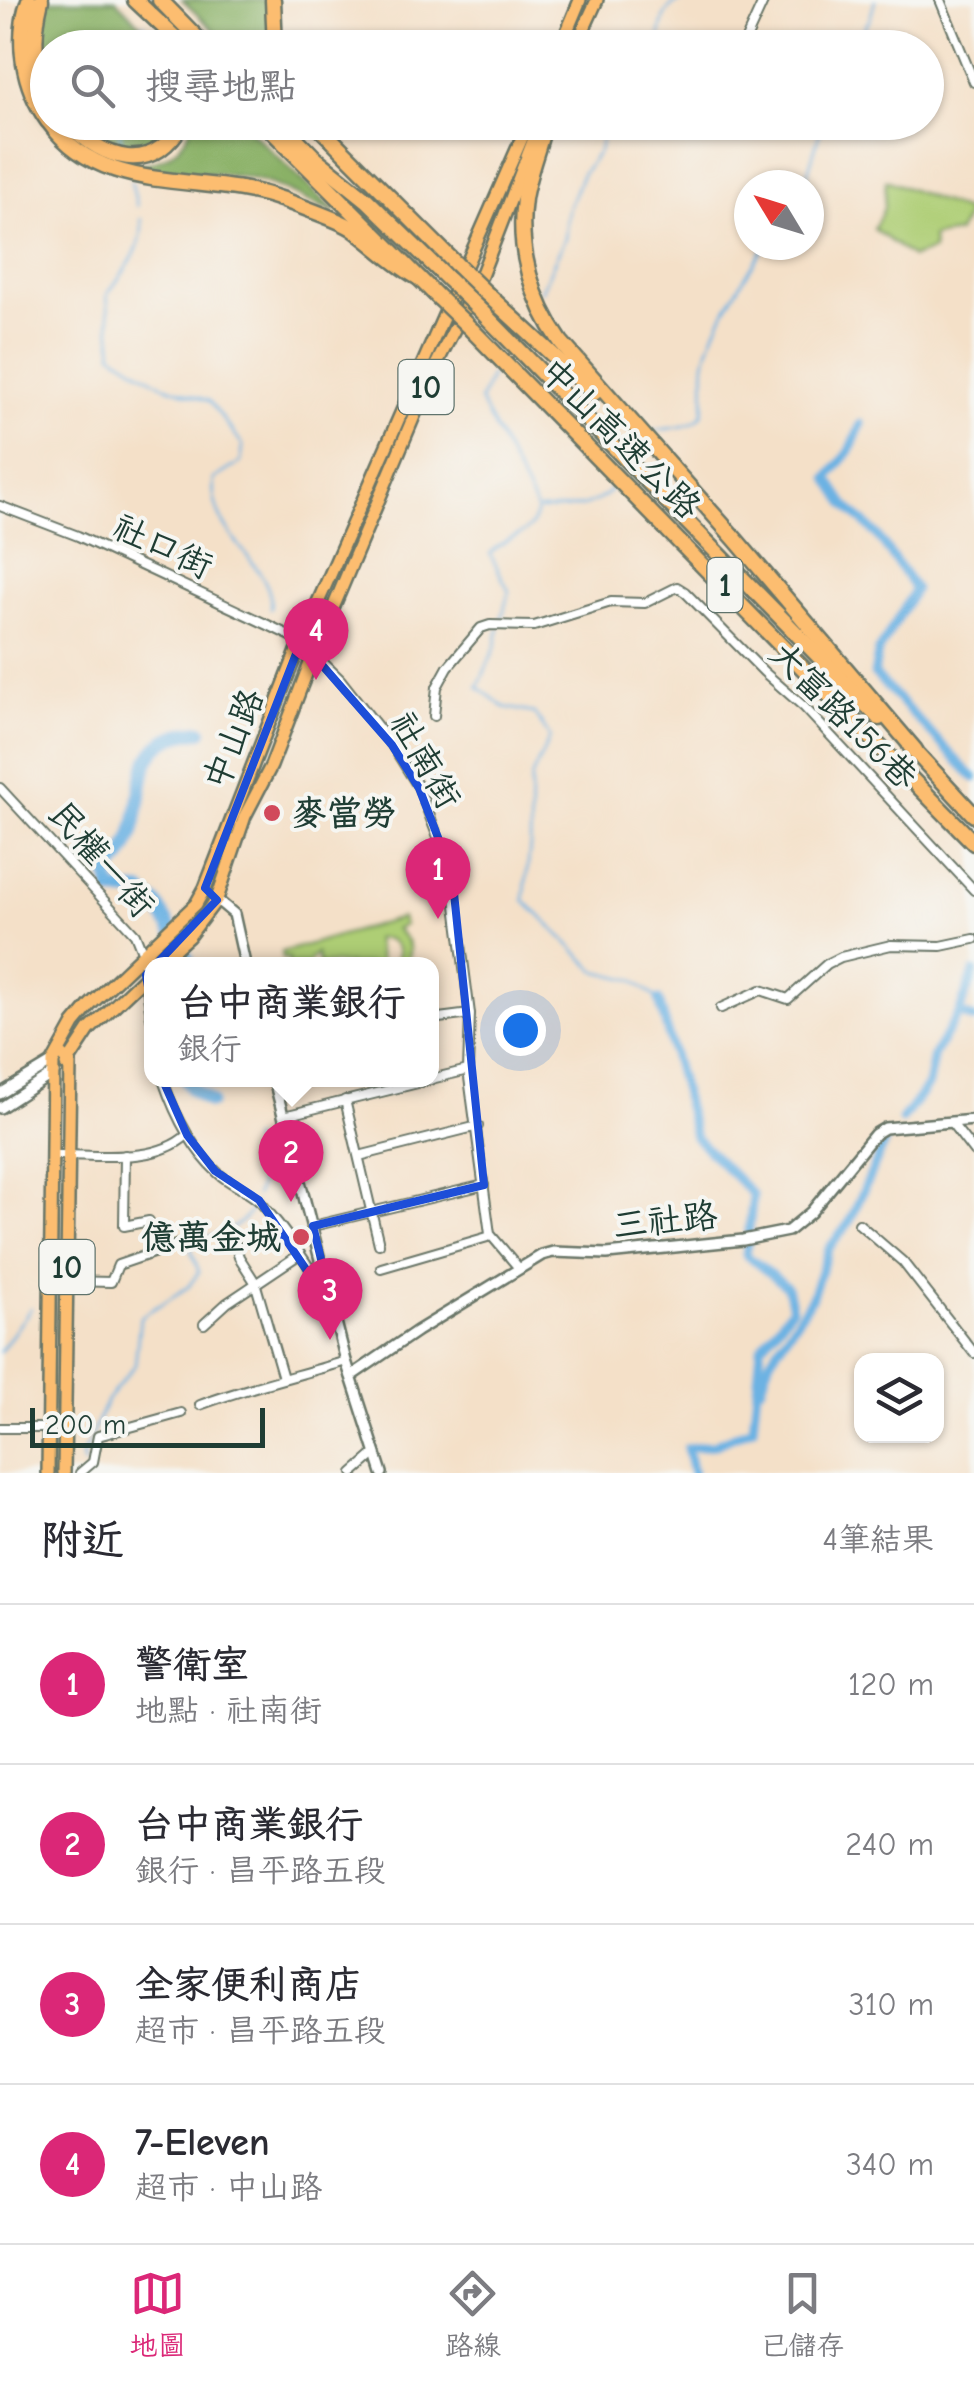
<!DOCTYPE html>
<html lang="zh-TW">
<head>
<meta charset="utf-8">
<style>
	body { margin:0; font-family:"Comic Neue","LXGW WenKai TC",sans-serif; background:#f2f2f3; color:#2b2b33 }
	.controls { position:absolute; right:30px; bottom:30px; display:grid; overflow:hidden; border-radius:20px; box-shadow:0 2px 8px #0004 }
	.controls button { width:90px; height:90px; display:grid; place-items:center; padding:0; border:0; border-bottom:2px solid #e1e1e2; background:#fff; color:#2b2b33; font:50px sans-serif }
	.compass { position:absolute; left:734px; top:170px; width:90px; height:90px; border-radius:50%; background:#fff; box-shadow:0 2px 8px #0004; rotate:308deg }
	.scale { position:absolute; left:30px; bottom:25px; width:235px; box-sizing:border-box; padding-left:10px; border:5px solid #1f3d34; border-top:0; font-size:28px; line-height:35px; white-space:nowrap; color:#1f3d34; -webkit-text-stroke:8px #f6f6f2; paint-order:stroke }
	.you { position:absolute; left:520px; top:1030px; width:35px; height:35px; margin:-25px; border:8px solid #fff; border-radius:50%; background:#1a73e8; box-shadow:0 0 0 15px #1a73e833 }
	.badge { display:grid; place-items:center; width:65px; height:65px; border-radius:50%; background:#db2777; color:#fff; font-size:32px; font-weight:700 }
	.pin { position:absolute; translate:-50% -82px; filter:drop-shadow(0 2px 5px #0008) }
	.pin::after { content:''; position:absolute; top:52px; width:35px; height:30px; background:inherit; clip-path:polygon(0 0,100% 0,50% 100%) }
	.popup { position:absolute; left:144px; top:957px; width:295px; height:130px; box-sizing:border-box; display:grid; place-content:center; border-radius:20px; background:#fff; filter:drop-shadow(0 2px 8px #0005); font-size:32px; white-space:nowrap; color:#7c7c81 }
	.popup b { font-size:38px; color:#2b2b33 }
	.popup::after { content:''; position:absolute; left:50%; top:100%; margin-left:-20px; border:20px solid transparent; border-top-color:#fff }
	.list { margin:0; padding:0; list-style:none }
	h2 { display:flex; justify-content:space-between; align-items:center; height:130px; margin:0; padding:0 40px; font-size:42px }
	h2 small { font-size:32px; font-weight:400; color:#7c7c81 }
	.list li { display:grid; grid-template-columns:65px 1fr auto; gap:30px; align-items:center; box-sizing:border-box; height:160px; padding:0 40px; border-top:2px solid #e1e1e2 }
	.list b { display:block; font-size:38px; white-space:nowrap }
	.list p { margin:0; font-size:32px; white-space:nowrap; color:#7c7c81 }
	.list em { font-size:32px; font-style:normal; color:#7c7c81 }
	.icon { flex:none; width:55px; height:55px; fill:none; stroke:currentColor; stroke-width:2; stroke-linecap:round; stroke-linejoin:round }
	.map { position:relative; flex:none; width:974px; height:1473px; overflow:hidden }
	.search { position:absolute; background:#fff; box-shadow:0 2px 8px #0004; left:30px; right:30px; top:30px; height:110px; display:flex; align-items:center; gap:25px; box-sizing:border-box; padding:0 35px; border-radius:55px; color:#7c7c81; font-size:38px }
	.sheet { height:770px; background:#fff }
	nav { display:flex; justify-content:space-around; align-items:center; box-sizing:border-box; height:140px; border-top:2px solid #e1e1e2; background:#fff; font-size:28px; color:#7c7c81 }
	nav a { display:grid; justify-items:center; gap:5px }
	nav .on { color:#db2777 }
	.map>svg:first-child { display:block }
	.green { fill:#aece75; stroke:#668654; stroke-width:2.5 }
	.forest { fill:#8ab166; stroke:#54774d; stroke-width:2.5 }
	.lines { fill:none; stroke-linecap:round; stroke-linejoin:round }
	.stream { stroke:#6cb2e3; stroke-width:2.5 }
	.canal { stroke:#6cb2e3; stroke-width:9 }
	.river { stroke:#6cb2e3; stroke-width:14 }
	.minor-casing { stroke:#6a7668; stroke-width:12 }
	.tertiary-casing { stroke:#6a7668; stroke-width:14 }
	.primary-casing { stroke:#6a7668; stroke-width:16 }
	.motorway-casing { stroke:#6a7668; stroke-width:19 }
	.minor { stroke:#fff; stroke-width:8 }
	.tertiary { stroke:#fff; stroke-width:9 }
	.primary { stroke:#fcbd6f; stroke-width:11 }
	.motorway { stroke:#fcbd6f; stroke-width:14 }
	.motorway-bridge-casing { stroke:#6a7668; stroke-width:19; stroke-linecap:butt }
	.motorway-bridge { stroke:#fcbd6f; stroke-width:14 }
	.marked { fill:none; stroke:#1d4ed8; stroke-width:8; stroke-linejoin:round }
	.poi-dot { fill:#d1495b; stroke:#f6f6f2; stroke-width:4 }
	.labels { text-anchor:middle; stroke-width:8; stroke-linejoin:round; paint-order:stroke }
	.shield { fill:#f6f6f2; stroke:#60746d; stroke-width:2.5 }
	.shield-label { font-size:32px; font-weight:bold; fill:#1f3d34 }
	.street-label { font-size:35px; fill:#1f3d34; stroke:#f6f6f2 }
	.poi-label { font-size:35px; font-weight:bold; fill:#1f3d34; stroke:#f6f6f2; text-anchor:start }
</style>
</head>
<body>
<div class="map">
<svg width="974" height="1473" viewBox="0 0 974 1473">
	<rect width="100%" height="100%" fill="#f6f6f2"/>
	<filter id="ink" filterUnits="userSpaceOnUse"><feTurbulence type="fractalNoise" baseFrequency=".01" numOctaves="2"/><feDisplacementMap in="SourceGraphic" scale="20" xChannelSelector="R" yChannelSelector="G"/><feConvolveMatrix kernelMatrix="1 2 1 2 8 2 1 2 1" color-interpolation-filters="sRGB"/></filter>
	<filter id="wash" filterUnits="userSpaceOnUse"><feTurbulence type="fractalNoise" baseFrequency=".0048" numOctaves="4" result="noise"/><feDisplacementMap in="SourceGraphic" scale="40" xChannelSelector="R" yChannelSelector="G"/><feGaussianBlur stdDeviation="2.25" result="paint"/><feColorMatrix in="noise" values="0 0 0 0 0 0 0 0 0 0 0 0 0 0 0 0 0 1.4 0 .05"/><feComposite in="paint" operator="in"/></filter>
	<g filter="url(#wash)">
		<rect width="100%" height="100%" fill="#f4e0c8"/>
		<g class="green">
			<polygon points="886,180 968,212 958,233 932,237 933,250 912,257 874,229 884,208"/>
			<path d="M401,918L404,925L396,929C408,940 414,948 405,964H395C403,948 391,935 375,939L381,964H319L316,953L307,964H289V958L283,959L282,952Z"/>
		</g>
		<g class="forest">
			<path d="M48,0H116L163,47L48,48V86C40,58 39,28 48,0Z"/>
			<polygon points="182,0 269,0 270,47 231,47"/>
			<path d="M72,123H176C165,143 136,159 113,151C99,147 84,131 72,123Z"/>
			<path d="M193,123H242L336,212C306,202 281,184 249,178C206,170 161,177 117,167C153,165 179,159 193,123Z"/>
		</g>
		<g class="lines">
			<g class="stream">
				<polyline points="116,48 145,24"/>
				<path d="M658,48C662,25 660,5 686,0"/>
				<polyline points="852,48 870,19 875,0"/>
				<polyline points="118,122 121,143"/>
				<polyline points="131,181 137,206"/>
				<polyline points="804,185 823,122"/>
				<path d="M141,219C147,245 122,274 107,295L113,354L160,384L209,401L243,445L241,462L214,479C206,535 278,567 270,609"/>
				<polyline points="541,291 565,238 568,209 582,174 599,151 605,122"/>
				<polyline points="530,310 534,302"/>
				<path d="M491,375L480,401L537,510C532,540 506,534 490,554L509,591L501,621"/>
				<path d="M650,431C665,428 691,429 701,416C707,409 703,375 705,363C711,327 745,276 766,245"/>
				<path d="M540,510C565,508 595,510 612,488"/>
				<polyline points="499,629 496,645 478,687 504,707 534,713 550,737 531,778 530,846 524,900 596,971 633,980 659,1000"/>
				<polyline points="252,1139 263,1173 256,1195"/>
				<polyline points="0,1352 31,1308"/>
				<path d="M84,1464L82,1456L107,1400L135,1365L140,1317L188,1287L199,1272L191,1250L193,1241C216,1235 246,1229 254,1203"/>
			</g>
			<g class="canal">
				<polyline points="861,424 850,451 828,478 845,504 877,535 915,589 878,652 874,674 974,778"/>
				<polyline points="659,1000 695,1137 753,1195 746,1255 787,1287 792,1308 761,1347 753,1428 713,1445 687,1448 693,1473"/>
				<polyline points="959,1013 974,1019"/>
				<polyline points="902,1120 928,1085 934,1054 959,1013 974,972"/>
				<polyline points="762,1387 769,1361 811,1299 829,1248 849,1223 887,1137"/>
			</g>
			<g class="river">
				<path d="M190,964L157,904L141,892L111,891L108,872C165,823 109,738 201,731"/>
				<polyline points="186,1080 191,1088 210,1102"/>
			</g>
		</g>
	</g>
	<g filter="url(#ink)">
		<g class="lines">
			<g class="minor-casing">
				<g id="minor">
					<polyline points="940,0 974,82"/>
					<polyline points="742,48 764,0"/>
					<polyline points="0,506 78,536 268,625 301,641 340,679 392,745 419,788 452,874 470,1014 468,1070 431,1079"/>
					<polyline points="434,716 437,687 448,667 481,628 490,625 534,626 611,602 645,603 677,587 685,592 764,672 804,707 974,890"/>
					<polyline points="0,788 135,934 143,954 151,1018"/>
					<polyline points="721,1008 761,990 788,999 827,964 841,957 891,945 941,946 974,939"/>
					<polyline points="431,1019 470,1014"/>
					<polyline points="468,1070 490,1234 518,1267"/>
					<path d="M163,1080C174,1112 192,1149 218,1173C231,1185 251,1192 262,1204C288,1234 310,1266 328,1300"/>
					<polyline points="345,1100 379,1244"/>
					<polyline points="284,1116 430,1080"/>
					<polyline points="951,1122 974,1152"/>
					<path d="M53,1155C94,1154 154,1165 187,1135"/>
					<polyline points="125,1155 124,1226 149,1221"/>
					<polyline points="359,1156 478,1126"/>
					<polyline points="859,1224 903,1262 974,1353"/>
					<polyline points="313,1226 484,1185"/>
					<polyline points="233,1236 239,1257 255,1282 283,1378"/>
					<polyline points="381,1268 491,1236"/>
					<polyline points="67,1281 111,1282 118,1265 179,1244"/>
					<polyline points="204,1324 227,1303 300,1254"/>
					<path d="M200,1405C248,1387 297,1376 346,1361"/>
					<polyline points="0,1428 48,1428"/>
					<polyline points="80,1473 93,1462 98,1436 181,1413"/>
					<polyline points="353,1473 376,1453"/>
				</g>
			</g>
			<g class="tertiary-casing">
				<g id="tertiary">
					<polyline points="215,898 234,914 245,964"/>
					<polyline points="274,1080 346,1361 382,1473"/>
					<polyline points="0,1094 53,1062"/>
					<polyline points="0,1108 54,1073"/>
					<polyline points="351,1376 417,1331 542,1255 553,1252 607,1254 743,1240 788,1231 811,1212 875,1134 885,1128 974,1120"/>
				</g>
			</g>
			<g class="primary-casing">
				<g id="primary">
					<polyline points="560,48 580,0"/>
					<polyline points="575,48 597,0"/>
					<polyline points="158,964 189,936 217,899 245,816 271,766 314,653 433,371 481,276 537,131"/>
					<polyline points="59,1052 70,1062 64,1473"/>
					<polyline points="66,1065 89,1030 151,971"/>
					<polyline points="48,1473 53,1062 74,1024 90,1005 196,904 205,888 301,641 529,122"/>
				</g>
			</g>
			<g class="motorway-casing">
				<g id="motorway">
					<path d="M29,0C15,39 23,87 48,121"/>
					<path d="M41,0C33,32 32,66 48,96"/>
					<polyline points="135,0 186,48"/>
					<polyline points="160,0 207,48"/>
					<polyline points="273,0 275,48"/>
					<path d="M49,122C104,199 204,171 281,199C297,205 340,220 352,228C376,245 392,263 419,278"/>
					<path d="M66,122C104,159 151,178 183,122"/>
					<polyline points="263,122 440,299"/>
					<polyline points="280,122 316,159 367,200 449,280"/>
					<polyline points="314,122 456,264"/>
					<path d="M545,122C539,148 528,173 524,199C517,250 532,301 561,342L736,540L915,750"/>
					<polyline points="487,294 594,393"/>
					<polyline points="481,311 879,718"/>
					<polyline points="472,330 974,843"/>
					<polyline points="910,746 974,815"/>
				</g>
			</g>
			<use href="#minor" class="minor"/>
			<use href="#tertiary" class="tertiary"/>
			<use href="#primary" class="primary"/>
			<use href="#motorway" class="motorway"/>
			<g class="motorway-bridge-casing">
				<g id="motorway-bridge">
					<polyline points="456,264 487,294"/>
					<polyline points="449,280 481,311"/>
					<polyline points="440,299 472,330"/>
				</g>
			</g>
			<use href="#motorway-bridge" class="motorway-bridge"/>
		</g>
	</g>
	<path class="marked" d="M301,641L392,745L419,788L452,874L484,1185L313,1226L333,1309L259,1200L215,1171L187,1135L164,1083L146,975L217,900L205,888Z"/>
	<g class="poi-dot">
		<circle cx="272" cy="813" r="10"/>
		<circle cx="301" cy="1237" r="10"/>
	</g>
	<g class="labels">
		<g class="shield">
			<rect x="398.5" y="360" width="55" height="54" rx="8"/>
			<rect x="707.5" y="558" width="35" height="54" rx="8"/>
			<rect x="39.5" y="1240" width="55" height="54" rx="8"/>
		</g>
		<g class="shield-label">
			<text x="426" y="398">10</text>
			<text x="725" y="596">1</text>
			<text x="67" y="1278">10</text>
		</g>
		<g class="street-label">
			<text transform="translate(621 438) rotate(45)" y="12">中山高速公路</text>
			<text transform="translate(163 546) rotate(25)" y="12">社口街</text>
			<text transform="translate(844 715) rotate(45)" y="12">大富路156巷</text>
			<text transform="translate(233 739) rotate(-68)" y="12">中山路</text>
			<text transform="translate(426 760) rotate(60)" y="12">社南街</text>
			<text transform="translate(102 859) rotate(49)" y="12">民權一街</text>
			<text transform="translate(665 1220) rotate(-6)" y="12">三社路</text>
		</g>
		<g class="poi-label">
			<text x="292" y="825">麥當勞</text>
			<text x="281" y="1249" text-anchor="end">億萬金城</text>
		</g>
	</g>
</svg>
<div class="controls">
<button><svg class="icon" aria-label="layers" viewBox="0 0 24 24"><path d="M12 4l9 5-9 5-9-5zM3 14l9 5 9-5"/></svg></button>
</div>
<svg class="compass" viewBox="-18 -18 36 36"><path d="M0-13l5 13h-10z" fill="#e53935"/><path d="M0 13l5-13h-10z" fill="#7c7c81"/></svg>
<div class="scale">200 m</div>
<div class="you"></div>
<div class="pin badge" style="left:438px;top:919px">1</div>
<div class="pin badge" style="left:291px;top:1202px">2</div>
<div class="popup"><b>台中商業銀行</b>銀行</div>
<div class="pin badge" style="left:330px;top:1340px">3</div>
<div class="pin badge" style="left:316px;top:680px">4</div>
<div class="search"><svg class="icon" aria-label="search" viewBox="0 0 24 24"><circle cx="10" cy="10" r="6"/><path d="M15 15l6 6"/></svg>搜尋地點</div>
</div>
<section class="sheet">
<h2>附近<small>4筆結果</small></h2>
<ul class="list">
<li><span class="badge">1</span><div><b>警衛室</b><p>地點 · 社南街</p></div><em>120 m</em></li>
<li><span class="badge">2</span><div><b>台中商業銀行</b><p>銀行 · 昌平路五段</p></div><em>240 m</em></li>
<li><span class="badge">3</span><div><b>全家便利商店</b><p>超市 · 昌平路五段</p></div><em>310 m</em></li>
<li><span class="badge">4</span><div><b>7-Eleven</b><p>超市 · 中山路</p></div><em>340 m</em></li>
</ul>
</section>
<nav>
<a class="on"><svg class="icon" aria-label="map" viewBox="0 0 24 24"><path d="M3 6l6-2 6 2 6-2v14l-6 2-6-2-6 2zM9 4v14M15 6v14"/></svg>地圖</a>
<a><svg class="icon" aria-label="directions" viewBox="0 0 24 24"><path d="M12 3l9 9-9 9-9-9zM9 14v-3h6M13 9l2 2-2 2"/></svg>路線</a>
<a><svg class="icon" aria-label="saved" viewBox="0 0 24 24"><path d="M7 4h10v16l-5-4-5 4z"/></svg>已儲存</a>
</nav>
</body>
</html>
